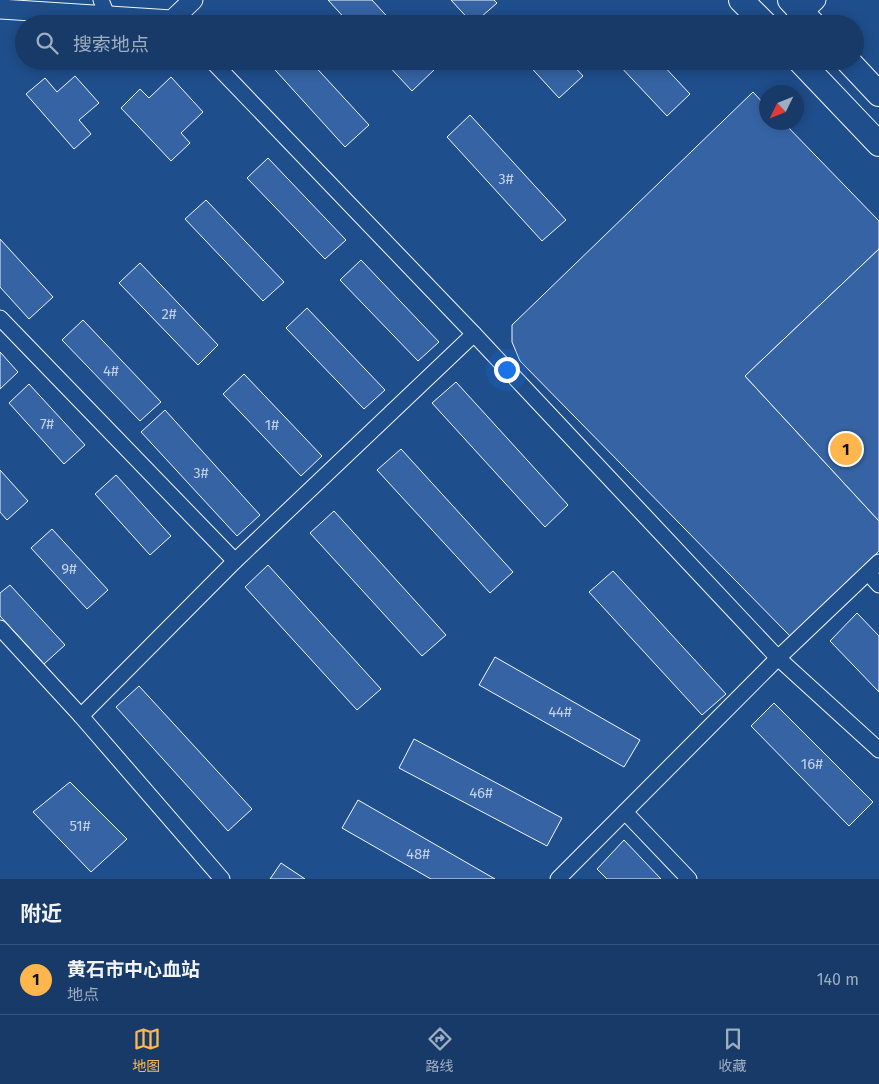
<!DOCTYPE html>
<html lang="zh">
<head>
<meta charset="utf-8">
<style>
	body { margin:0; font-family:"Fira Sans","Noto Sans SC",sans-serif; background:#20416f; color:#f1f3f6 }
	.compass { position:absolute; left:759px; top:85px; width:45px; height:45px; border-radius:50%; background:#173a69; box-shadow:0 2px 12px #0003; rotate:227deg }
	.you { position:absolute; left:506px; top:369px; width:18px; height:18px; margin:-12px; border:4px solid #fff; border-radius:50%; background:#1a73e8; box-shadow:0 0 0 8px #1a73e833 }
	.badge { display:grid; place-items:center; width:32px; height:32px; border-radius:50%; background:#ffb74d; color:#111; font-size:16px; font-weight:700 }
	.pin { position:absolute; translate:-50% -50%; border:2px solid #fff; box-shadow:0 1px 5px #0006 }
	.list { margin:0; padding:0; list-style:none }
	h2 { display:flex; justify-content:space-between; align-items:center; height:65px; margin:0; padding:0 20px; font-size:21px }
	h2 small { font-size:16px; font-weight:400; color:#9eadc0 }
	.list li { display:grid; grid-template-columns:32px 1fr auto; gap:15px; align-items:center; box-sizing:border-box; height:70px; padding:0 20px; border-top:1px solid #36547d }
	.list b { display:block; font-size:19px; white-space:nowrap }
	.list p { margin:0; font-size:16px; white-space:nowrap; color:#9eadc0 }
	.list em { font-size:16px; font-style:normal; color:#9eadc0 }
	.icon { flex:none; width:28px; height:28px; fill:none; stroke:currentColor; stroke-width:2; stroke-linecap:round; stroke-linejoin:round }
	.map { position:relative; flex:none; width:879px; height:879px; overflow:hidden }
	.search { position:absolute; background:#173a69; box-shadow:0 2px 12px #0003; left:15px; right:15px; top:15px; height:55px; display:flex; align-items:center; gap:12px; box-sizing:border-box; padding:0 18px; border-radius:28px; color:#9eadc0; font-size:19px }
	.sheet { height:135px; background:#173a69 }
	nav { display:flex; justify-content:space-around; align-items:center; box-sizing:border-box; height:70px; border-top:1px solid #36547d; background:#173a69; font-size:14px; color:#9eadc0 }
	nav a { display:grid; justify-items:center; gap:2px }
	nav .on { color:#ffb74d }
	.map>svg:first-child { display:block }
	.building { fill:#3563a3; stroke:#f2f6ff }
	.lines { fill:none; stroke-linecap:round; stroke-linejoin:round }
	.minor-casing { stroke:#f2f6ff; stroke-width:17 }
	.tertiary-casing { stroke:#f2f6ff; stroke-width:21 }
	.primary-casing { stroke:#f2f6ff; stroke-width:26 }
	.minor { stroke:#1f4e8c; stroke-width:15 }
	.tertiary { stroke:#1f4e8c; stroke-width:19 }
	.primary { stroke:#1f4e8c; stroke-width:24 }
	.labels { text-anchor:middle; stroke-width:4; stroke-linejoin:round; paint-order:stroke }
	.number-label { font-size:15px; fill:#c3d1e8 }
</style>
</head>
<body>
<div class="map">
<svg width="879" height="879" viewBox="0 0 879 879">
	<rect width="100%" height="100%" fill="#1f4e8c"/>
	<g class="building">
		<polygon points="328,0 372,0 394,24 350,24"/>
		<polygon points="451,0 494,0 497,3 473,24"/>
		<polygon points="267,61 310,61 369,125 345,147"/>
		<polygon points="384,61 428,61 435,69 412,91"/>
		<polygon points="525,61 569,61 583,76 559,98"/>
		<polygon points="621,61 659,61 690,94 667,116 618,64"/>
		<polygon points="75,76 99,103 79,120 91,134 74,149 26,94 45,78 57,92"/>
		<polygon points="171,77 203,112 181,133 190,143 171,161 121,108 140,89 149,98"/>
		<polygon points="753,92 766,106 766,122 783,122 879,221 879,249 745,376 879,521 879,551 790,636 520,361 512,342 512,325"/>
		<polygon points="470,115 566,220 542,241 447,137"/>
		<polygon points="268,158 346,240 325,259 247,178"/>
		<polygon points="206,200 284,282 263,301 185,219"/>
		<polygon points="0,239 53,297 29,319 0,287"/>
		<polygon points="879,249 879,521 745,376"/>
		<polygon points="361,260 439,342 418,361 340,280"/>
		<polygon points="140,263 218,345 198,365 119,283"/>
		<polygon points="307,308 385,390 364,409 286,328"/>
		<polygon points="83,320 161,402 140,421 62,340"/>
		<polygon points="0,352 18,372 0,389"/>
		<polygon points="244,374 322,456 301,476 223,394"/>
		<polygon points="456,382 568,505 545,527 432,403"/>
		<polygon points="29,384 85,445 64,464 9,403"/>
		<polygon points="165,410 260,515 237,536 141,432"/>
		<polygon points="401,449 513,572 490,593 377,470"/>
		<polygon points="0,470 28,501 7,520 0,512"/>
		<polygon points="116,475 171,536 150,555 95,494"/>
		<polygon points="334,511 446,635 422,656 310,533"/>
		<polygon points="52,529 108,590 87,609 31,548"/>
		<polygon points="268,565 381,689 357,710 245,587"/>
		<polygon points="613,571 726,694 702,715 589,592"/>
		<polygon points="10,585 65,645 44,664 0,616 0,593"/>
		<polygon points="857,613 879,636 879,692 830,641"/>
		<polygon points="495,657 640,740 624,767 479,685"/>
		<polygon points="139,686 252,809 228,831 116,707"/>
		<polygon points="774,703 873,802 849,826 751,726"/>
		<polygon points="414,739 562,818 547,846 399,768"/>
		<polygon points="70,782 127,839 91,872 33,812"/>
		<polygon points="358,800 495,879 431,879 342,828"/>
		<polygon points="624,840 661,879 607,879 597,869"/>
		<polygon points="281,863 305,879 270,879"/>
	</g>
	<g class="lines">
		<g class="minor-casing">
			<g id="minor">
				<polyline points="101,0 107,15"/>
				<polyline points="212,61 474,334 778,658 879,750"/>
				<polyline points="0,318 235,561"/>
				<polyline points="868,573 879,585"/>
				<polyline points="0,628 81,716 222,879"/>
				<polyline points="81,716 235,561 474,334"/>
				<polyline points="625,812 689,879"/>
				<polyline points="558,879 778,658 879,562"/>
			</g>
		</g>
		<g class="tertiary-casing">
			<g id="tertiary">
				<polyline points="0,9 172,20 193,0"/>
				<polyline points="791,24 816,0"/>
			</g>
		</g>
		<g class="primary-casing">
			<g id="primary">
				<polyline points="741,0 765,24"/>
				<polyline points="790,0 813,24"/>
				<polyline points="800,61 879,144"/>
				<polyline points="848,61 879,94"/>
			</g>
		</g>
		<use href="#minor" class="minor"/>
		<use href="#tertiary" class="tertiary"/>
		<use href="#primary" class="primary"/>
	</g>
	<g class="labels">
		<g class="number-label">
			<text x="506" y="184">3#</text>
			<text x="169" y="319">2#</text>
			<text x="111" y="376">4#</text>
			<text x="47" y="429">7#</text>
			<text x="272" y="430">1#</text>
			<text x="201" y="478">3#</text>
			<text x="69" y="574">9#</text>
			<text x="560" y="717">44#</text>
			<text x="812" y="769">16#</text>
			<text x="481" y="798">46#</text>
			<text x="80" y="831">51#</text>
			<text x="418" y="859">48#</text>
		</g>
	</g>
</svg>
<svg class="compass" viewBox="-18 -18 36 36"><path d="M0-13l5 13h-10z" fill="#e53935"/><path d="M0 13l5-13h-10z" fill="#9eadc0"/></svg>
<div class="you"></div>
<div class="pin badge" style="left:846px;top:449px">1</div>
<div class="search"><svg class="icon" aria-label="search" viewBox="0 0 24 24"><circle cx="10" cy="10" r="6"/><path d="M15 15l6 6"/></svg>搜索地点</div>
</div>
<section class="sheet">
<h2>附近<small></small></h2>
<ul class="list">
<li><span class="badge">1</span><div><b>黄石市中心血站</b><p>地点</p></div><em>140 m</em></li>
</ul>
</section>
<nav>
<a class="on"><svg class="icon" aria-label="map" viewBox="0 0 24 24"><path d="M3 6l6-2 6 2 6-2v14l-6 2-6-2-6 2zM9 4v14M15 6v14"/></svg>地图</a>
<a><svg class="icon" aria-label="directions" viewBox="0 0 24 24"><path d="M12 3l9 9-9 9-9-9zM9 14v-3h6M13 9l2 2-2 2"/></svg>路线</a>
<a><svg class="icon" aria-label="saved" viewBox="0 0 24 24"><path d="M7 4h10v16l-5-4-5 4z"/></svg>收藏</a>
</nav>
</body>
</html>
